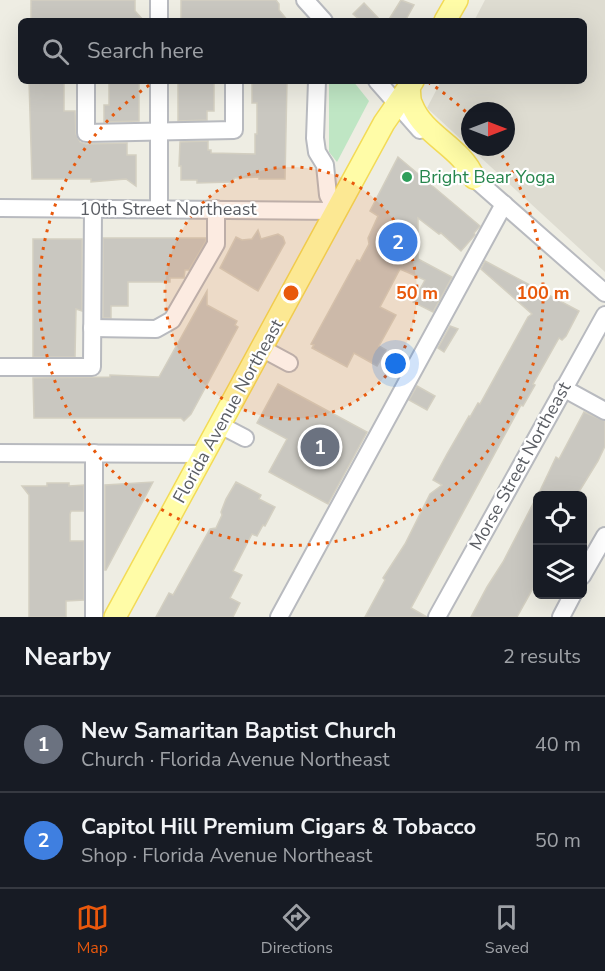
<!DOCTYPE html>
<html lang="en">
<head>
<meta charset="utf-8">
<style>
	body { margin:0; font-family:"Nunito Sans",sans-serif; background:#20242c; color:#f1f3f6 }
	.controls { position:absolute; right:18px; bottom:18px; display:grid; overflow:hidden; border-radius:9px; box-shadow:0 6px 24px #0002 }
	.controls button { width:54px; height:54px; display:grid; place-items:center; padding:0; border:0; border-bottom:2px solid #363941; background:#171b24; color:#f1f3f6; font:30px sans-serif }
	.compass { position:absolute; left:461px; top:102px; width:54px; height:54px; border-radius:50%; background:#171b24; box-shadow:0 6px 24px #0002; rotate:90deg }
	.you { position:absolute; left:396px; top:364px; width:21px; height:21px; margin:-15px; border:4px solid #fff; border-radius:50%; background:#1a73e8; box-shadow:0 0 0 9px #1a73e833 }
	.badge { display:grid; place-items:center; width:39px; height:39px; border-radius:50%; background:#ea580c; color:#fff; font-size:20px; font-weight:700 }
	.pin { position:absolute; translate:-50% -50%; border:3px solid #fff; box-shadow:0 2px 6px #0006 }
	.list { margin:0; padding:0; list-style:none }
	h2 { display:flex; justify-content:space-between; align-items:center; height:78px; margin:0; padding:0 24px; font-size:26px }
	h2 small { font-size:20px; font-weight:400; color:#9ea1a6 }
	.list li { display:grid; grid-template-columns:39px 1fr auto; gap:18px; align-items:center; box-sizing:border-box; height:96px; padding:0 24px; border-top:2px solid #363941 }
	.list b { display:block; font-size:22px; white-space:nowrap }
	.list p { margin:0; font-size:20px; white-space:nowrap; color:#9ea1a6 }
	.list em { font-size:20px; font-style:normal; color:#9ea1a6 }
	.icon { flex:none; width:33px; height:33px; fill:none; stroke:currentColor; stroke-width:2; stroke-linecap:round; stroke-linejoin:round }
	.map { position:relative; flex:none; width:605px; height:617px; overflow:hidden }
	.search { position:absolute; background:#171b24; box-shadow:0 6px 24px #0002; left:18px; right:18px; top:18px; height:66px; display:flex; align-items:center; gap:15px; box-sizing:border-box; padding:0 21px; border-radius:9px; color:#9ea1a6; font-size:22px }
	.sheet { height:270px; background:#171b24 }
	nav { display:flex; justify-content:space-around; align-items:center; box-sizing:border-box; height:84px; border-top:2px solid #363941; background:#171b24; font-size:16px; color:#9ea1a6 }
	nav a { display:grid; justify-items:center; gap:3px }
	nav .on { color:#ea580c }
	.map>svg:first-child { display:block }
	.education { fill:#dedcd1; fill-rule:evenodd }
	.green { fill:#bfe6c4 }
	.building { fill:#c9c7c0; stroke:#d3cfc1; stroke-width:1.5 }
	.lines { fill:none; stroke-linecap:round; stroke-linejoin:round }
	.minor-casing { stroke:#b8babf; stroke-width:20 }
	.major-casing { stroke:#f3db57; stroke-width:24 }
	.minor { stroke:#fff; stroke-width:16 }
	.major { stroke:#fffca7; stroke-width:21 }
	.ring { fill:none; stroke:#e8590c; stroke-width:3; stroke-dasharray:3 6 }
	.leisure-dot { fill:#2e9e5b; stroke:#fff; stroke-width:2 }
	.labels { text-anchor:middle; stroke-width:4.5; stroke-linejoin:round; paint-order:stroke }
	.leisure-label { font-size:18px; fill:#27864d; stroke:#fff; text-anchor:start }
	.street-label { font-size:18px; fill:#5b5e64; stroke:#fff }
	.centre { fill:#e8590c; stroke:#fff; stroke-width:3 }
	.ring-label { font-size:18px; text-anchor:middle; font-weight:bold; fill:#e8590c; stroke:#fff; stroke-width:4.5; stroke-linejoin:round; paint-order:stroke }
</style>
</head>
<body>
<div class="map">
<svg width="605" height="617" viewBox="0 0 605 617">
	<rect width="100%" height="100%" fill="#eeede3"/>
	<path class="education" d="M485,0H605V272L427,108L441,81H584V21H474ZM470,111H506V147H470Z"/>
	<polygon class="green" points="329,81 353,81 369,101 337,162 329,152"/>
	<g class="building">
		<polygon points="31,0 135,0 135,11 144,21 31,21"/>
		<polygon points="181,0 276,0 279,4 279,10 288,21 181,21"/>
		<polygon points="401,0 414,5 405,21 388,21"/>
		<polygon points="364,3 381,21 361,21 353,14"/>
		<polygon points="29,81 64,81 64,111 75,111 76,134 80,142 86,144 127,143 127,155 136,155 136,186 126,179 91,182 91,179 32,179"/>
		<polygon points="109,81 139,81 139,121 104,122 104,105 109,105"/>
		<polygon points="178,81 214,82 214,111 207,111 207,120 178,121"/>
		<polygon points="252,81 287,81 285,179 259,179 259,177 235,178 231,182 197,183 197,180 181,180 181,166 179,166 180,142 208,141 208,150 211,150 211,153 255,154 255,134 257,134 257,103 252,103"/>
		<polygon points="398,157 480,226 474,233 475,235 461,251 441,233 439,234 418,218 418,259 452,277 433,312 413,302 425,280 400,269 380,307 396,315 379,346 386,350 377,366 354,353 347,367 312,348 314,345 311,344 357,260 360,261 369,244 368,238 378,216 370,211"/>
		<polygon points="258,230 261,239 278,234 283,237 285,243 258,291 220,268 236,237 242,240 252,239"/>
		<polygon points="103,238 206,238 206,241 189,270 185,270 184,278 170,278 170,282 128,282 128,306 111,306 111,318 103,318"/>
		<polygon points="33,239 82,239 82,311 76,309 75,357 33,357"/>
		<polygon points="485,261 579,311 566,336 562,340 559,338 533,384 535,385 523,406 521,405 411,608 427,617 365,617 385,580 383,578 405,544 430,494 442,485 433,480 447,454 469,416 470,417 478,403 480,404 528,317 532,314 481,269"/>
		<polygon points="207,291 207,305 237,321 235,325 238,327 191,414 184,421 181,418 34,418 33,378 110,377 110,375 159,377"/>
		<polygon points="450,326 458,329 444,352 438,348"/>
		<polygon points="278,384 367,432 328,504 269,472 287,439 257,423"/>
		<polygon points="417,386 435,396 427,410 409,400"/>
		<polygon points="584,412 605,421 605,446 598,461 577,495 538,495 556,457 559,459"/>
		<polygon points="153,482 106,570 105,570 105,485"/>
		<polygon points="236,482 261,495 259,499 275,507 265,526 263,525 257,536 252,534 233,571 242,575 230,598 240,603 233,617 156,617 169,593 173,595 210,529 216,528 222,515 221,512 226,499"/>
		<polygon points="47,483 69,483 69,486 84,485 84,511 71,511 70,514 70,541 84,541 84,600 66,601 66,617 29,617 29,495 22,486 47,486"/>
		<polygon points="537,496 537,561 534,570 537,571 537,581 517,617 471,617 487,587 503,562"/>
	</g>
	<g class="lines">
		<g class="minor-casing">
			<g id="minor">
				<polyline points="159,0 159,21"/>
				<polyline points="305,0 324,21"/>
				<polyline points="86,81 86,133 234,130 234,81"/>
				<polyline points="377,81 420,130"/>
				<polyline points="466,171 605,293"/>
				<polyline points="0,208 337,211 328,195 325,165 317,152 315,138 317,81"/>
				<polyline points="159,209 159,81"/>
				<polyline points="92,328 156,329 172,320 216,244 216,209"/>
				<polyline points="263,349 289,363"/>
				<polyline points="0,367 92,367 93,209"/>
				<polyline points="563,388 605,411"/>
				<polyline points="220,425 245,438"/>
				<polyline points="0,453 204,454"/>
				<polyline points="94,453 94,617"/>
				<polyline points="582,576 605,536"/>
				<polyline points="279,617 504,204"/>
				<polyline points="437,617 605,315"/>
				<polyline points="561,617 573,594"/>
			</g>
		</g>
		<g class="major-casing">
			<g id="major">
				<polyline points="445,21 457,0"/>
				<path d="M409,86C410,92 409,100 412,105C424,136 462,147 474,178"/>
				<polyline points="115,617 384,123 413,81"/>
			</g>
		</g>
		<use href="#minor" class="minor"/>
		<use href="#major" class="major"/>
	</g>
	<circle cx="291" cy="293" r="126" fill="#e8590c" fill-opacity=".12"/>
	<g class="ring">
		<circle cx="291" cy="293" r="126"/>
		<path d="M428 82A252 252 0 0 1 469 115M497 148A252 252 0 1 1 154 82"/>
	</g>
	<circle class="leisure-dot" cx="407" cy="177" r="6"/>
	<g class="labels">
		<g class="leisure-label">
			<text x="419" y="183">Bright Bear Yoga</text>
		</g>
		<g class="street-label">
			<text x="168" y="215">10th Street Northeast</text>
			<text transform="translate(228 411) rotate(-61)" y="6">Florida Avenue Northeast</text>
			<text transform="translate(520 466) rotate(-61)" y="6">Morse Street Northeast</text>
		</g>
	</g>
	<circle cx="291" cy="293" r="9" class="centre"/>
	<g class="ring-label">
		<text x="417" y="299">50 m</text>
		<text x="543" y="299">100 m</text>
	</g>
</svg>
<div class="controls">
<button><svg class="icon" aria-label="locate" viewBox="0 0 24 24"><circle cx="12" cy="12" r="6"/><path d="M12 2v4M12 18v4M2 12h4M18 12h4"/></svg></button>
<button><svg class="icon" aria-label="layers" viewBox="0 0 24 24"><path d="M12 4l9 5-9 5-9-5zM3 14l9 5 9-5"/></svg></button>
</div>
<svg class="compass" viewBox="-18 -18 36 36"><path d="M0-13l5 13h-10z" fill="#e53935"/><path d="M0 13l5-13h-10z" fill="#9ea1a6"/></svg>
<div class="you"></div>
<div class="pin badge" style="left:320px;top:447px;background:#6b7280">1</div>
<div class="pin badge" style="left:398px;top:242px;background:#3f7fe0">2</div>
<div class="search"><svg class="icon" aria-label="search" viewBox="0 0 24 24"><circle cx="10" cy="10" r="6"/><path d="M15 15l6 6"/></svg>Search here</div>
</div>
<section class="sheet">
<h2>Nearby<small>2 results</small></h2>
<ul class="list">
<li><span class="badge" style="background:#6b7280">1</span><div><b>New Samaritan Baptist Church</b><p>Church · Florida Avenue Northeast</p></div><em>40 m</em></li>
<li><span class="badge" style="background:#3f7fe0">2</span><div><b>Capitol Hill Premium Cigars &amp; Tobacco</b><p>Shop · Florida Avenue Northeast</p></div><em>50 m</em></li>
</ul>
</section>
<nav>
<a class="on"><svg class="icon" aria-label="map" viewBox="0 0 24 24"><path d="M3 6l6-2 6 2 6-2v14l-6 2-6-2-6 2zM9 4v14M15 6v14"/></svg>Map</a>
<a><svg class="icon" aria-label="directions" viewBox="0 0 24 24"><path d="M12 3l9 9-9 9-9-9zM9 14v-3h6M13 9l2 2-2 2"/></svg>Directions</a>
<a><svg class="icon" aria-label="saved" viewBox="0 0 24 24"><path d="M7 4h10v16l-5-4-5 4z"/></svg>Saved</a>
</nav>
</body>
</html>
